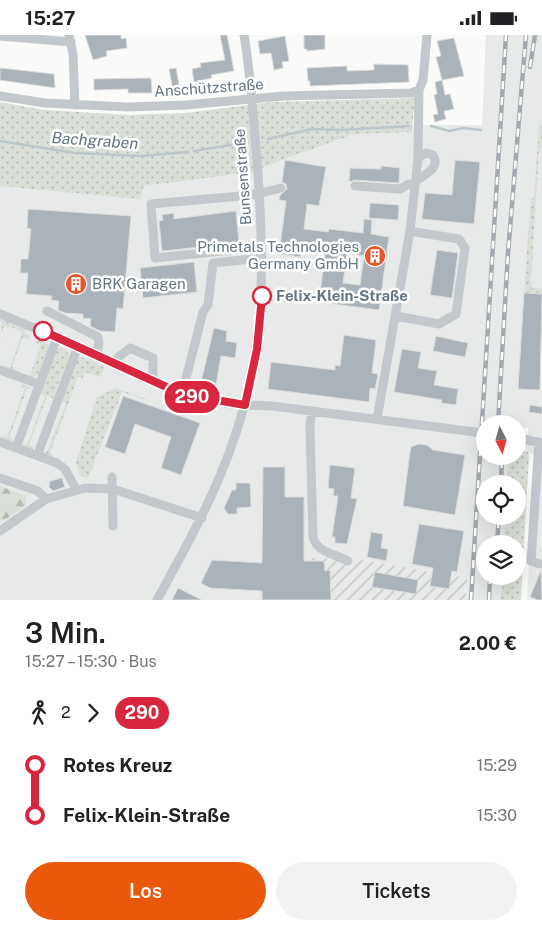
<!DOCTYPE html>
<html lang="de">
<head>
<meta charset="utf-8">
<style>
  :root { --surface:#fff; --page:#f2f2f2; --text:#202124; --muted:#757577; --accent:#ea580c }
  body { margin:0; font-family:"Public Sans",sans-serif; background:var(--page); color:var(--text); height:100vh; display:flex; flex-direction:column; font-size:19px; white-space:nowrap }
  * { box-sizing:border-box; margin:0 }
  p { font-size:16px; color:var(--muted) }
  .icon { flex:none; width:28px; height:28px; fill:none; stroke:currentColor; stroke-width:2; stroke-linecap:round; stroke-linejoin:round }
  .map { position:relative; height:565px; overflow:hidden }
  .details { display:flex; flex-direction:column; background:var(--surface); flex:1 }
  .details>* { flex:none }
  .badge { padding:0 10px; border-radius:16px; font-size:18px; line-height:32px }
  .needle { width:32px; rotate:174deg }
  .fabs { position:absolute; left:476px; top:380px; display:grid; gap:10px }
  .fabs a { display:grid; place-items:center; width:50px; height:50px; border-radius:50%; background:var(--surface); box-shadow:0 5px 20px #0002; font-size:25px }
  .map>.badge { position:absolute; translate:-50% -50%; box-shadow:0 0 0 2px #fff }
  .legs { display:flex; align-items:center; gap:8px; height:55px; padding:0 25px; font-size:16px }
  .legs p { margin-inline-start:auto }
  .headline { display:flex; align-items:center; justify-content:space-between; height:85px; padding:0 25px }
  h1 { font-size:28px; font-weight:600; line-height:38px }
  .primary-button { display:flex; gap:10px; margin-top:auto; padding:10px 25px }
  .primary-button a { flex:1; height:58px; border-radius:30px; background:var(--accent); color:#fff; font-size:20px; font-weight:600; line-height:58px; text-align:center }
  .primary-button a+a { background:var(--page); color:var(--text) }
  ul { padding:0 25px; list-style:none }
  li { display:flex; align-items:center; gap:18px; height:50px; font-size:19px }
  li i { display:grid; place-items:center; width:8px; height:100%; margin:0 6px; background:currentColor }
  li i::after { content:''; width:12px; height:12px; margin:-6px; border:4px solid; border-radius:50%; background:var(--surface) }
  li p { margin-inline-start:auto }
  li:first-child i { background:linear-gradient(#0000 50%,currentColor 0) }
  li:last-child i { background:linear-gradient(currentColor 50%,#0000 0) }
  .status { display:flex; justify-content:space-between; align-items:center; height:35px; padding:0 25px; background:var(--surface); direction:ltr }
  .status svg { height:14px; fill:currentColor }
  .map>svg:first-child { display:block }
  .built { fill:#e8e9e9 }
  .industrial { fill:url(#industrial-furrows) }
  .grass { fill:url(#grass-dots) }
  .forest { fill:url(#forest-firs) }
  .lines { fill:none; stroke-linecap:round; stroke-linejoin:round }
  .stream { stroke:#bbc7cb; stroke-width:2.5 }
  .building { fill:#aab3b9; stroke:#dcdcda; fill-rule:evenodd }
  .minor { stroke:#c3c8cc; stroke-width:9 }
  .rail-casing { stroke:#a2aab0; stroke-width:4.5 }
  .rail { stroke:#fff; stroke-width:2.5; stroke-dasharray:8; stroke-linecap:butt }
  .minor-bridge { stroke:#c3c8cc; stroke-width:9 }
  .line-1-casing { stroke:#fff; stroke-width:11 }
  .line-1 { stroke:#d7263d; stroke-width:8 }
  .stop-1-dot { fill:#fff; stroke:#d7263d; stroke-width:2.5 }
  .labels { text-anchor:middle; stroke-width:5; stroke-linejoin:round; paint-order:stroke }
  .street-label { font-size:15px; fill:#657683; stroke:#fff }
  .poi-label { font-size:15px; fill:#657683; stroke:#fff; text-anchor:end }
  .stop-label { font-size:15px; font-weight:bold; fill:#657683; stroke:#fff; text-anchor:start }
  .water-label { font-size:16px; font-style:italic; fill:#60757c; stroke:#fff }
</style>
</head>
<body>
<div class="status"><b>15:27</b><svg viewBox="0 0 49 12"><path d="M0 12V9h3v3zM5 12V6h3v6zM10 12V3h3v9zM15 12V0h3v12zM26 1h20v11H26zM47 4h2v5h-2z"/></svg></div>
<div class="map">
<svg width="542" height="565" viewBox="0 0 542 565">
  <defs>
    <pattern id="industrial-furrows" width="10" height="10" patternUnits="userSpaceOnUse" patternTransform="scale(1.25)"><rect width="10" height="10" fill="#e8e9e9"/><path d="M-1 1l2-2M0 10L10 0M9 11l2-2" fill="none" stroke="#c0c1c2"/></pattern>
    <pattern id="grass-dots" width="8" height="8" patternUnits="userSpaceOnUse" patternTransform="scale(1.25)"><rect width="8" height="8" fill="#dadfd7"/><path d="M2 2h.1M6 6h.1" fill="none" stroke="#b4b9b4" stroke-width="1.8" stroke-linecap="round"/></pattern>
    <pattern id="forest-firs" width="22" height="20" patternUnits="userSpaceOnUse" patternTransform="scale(1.25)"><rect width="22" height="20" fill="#dadfd7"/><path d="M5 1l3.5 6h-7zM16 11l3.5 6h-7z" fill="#b4b9b4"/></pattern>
  </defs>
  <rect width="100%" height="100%" fill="#fafaf8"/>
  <path class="built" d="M486,0H542V256L519,354L542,355V565H527L535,419L526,417V405L529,393H520L518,399V389H485V421H510L506,449H485V481H506L507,484L503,509H485V541H504L500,565H466V543L358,524L309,523L308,565H0V151H144L253,137L287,123L355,99L412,97L414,90H482Z"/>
  <path class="industrial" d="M309,523L358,524L467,543L466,565H308Z"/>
  <path class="grass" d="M415,63L412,97L355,99L287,123L253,137L144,151L140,164L0,151V67L44,75L129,80L186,78L271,67Z
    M539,89H542V111L538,119V143L542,145H537L531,246L532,253L542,254V259L524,258L531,163H534Z
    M0,284L26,295L24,298L30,301L28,304L23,302L12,332L17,335L15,337L4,331L10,332L22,298L10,291L9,293L4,291L0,302L2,291Z
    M37,305L49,310L39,338L31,343L24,339L30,340L41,310L36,307Z
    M60,313L66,314L69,320L53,363L47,361L29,410L34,414L22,411V408L27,410L45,361L40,358L56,316Z
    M84,322L104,331L101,342L85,337L83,343L78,342L50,418L54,421L42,419V416L47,417L65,371V368L60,366L76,325Z
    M23,349L33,354H27L9,403L14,405L11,407L1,401L7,402L25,353L20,351Z
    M116,353L172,374L122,357L88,443L80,441L76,427L97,362Z
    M518,415L528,417L529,420L521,565H500L504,541H518V509H503L506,481H518V449H506L510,421H518Z"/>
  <path class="forest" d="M0,451L26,461V471L0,488Z"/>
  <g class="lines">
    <path class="stream" d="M431,91L449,96L463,93L481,95
      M268,104L312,94L342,95L409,91
      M0,106L75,118L141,121L188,117
      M194,116L242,108"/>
  </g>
  <path class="building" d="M85,0H121V4L126,3L127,13L106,16L107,21L93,25Z
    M220,0H227L234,36L211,40L212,43L194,47L192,34L201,32L200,28L225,25Z
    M304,0H325V14L307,16V14H304Z
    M285,1L289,26L282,27L283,33L274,35L271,18L260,19L258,6Z
    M454,3L464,41L442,45L436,22L441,21L437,6Z
    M374,29L408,30L409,47L310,51V46H308L307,33L347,31V36L374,35Z
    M0,33L54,39L55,53L0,45Z
    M176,33L180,55L173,56L169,34Z
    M151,43L152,58H128V54L94,55V44Z
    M442,45L445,60L450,59L454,74L444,76L446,84L435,87L433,80L438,79L434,60L437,59L435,47Z
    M285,125L326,132L319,171L307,169L304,194L328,197L329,194L363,198L364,184L372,185L371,199L389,202L379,275L319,267L325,218L301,215L300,222L279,219L286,166L279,165L280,160L287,154L286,149L282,147ZM347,218L364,221L360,250L343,248Z
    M455,125L480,127L474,189L422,184L425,158L452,160Z
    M381,131L400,133L399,148L355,145L349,147L350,133L381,134Z
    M370,168L399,170L398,185L369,183Z
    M28,174L131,181L123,274L117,273L115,297L100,296L90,291L91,284L83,283V279L65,278L58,275L59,266L51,265L52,261L26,259L28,238H20L21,224H28L31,194L27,193Z
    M236,176L239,208L162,216L159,186L163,185L162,180L174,178V184Z
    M437,215L458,218L452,263L430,260Z
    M194,227L197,257L143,263L140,233Z
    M524,258L542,259L540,355L518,354Z
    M214,293L227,296L226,306L237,308L235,323L221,321L216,350L201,347Z
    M344,300L376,305L372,338L378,339L375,354L370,353L369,367L268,354L271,327L335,335V330L340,331Z
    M436,301L468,308L465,322L433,316Z
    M402,314L421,317L418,333L437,336L434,350L458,354L456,370L441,368L442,365L394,357Z
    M123,361L200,388L181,440L161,433L171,402L135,389L125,419L105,412Z
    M530,370L542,372V379L529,377Z
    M419,409L427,410L433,415L465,420L455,480L403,471L410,417L411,412Z
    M330,430L355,433L351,463L357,464L347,509L335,508V502H332L338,461H333L334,454L328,453Z
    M263,432H285V462H304V526H324L325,536L330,535L331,565H262V556L210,553L201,548L212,525L262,528Z
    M62,443L65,452L53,456L49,452L50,446Z
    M236,448H250L251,472L237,473V479H228L224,473L232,455H236Z
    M419,489L464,496L457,537L452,536L449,554L430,551L433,533L412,529Z
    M371,497L383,499L381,513L388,514L386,526L367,522Z
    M541,535L542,565H538L530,562Z
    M375,537L418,545L416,559L372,552Z
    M178,553L202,565H172Z"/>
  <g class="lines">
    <path class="minor" d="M69,0L73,19L75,70
      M0,1L71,7
      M0,61L45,68L128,72L186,70L283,61L411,58L419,55
      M418,123L419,55L423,45L427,0
      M355,151L400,154L409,149L415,150
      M261,212L155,223L151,169L252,160L281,153
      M47,276L98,302L99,309L96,320
      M0,279L78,311L153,347L194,362L231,369L272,371L475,397
      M396,281L439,289L456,279L465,213L459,204L415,197
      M111,328L130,313L153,323V347
      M0,335L39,349
      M182,359L203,277L208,270L213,228L262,223
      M312,376L310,391L313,502C317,518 336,519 348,526
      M377,384L410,196L418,123L426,118L433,120C441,133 425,139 416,146
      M518,403L542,408
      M0,407L57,428L65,434L76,454
      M539,407L531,526L540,529
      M16,413L57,302
      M37,421L78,311
      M112,442L113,491
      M0,443L38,456L46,464
      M0,496L46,464L85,453L113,454L202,483
      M157,565C186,512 216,459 235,401C267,308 264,221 257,124C253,83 251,41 244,0"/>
    <g class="rail-casing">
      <path id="rail" d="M530,32L535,0
        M498,389L508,218L526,0
        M501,449L502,421
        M497,509L499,481
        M471,565L506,0
        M489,565L490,541"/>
    </g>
    <use href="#rail" class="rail"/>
    <path class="minor-bridge" d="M475,397L485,399"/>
  </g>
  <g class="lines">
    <g class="line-1-casing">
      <path id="line-1" d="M43,296L182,359L245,370L257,314L262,261"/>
    </g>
    <use href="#line-1" class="line-1"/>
  </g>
  <defs>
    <g id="building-disc" transform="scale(1.125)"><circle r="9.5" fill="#e4572e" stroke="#fff"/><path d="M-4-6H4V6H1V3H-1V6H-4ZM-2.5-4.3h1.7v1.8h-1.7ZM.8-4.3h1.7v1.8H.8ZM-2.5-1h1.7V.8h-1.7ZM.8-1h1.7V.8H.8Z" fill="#fff"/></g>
  </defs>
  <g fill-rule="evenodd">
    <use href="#building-disc" x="375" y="221"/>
    <use href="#building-disc" x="76" y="249"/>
  </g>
  <g class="stop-1-dot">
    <circle cx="262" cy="261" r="9"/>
    <circle cx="43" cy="296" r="9"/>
  </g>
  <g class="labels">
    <g class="street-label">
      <text transform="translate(209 53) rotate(-4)" y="5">Anschützstraße</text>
      <text transform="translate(243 142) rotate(-94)" y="5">Bunsenstraße</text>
    </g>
    <g class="poi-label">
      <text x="359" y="217">Primetals Technologies<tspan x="359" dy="17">Germany GmbH</tspan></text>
      <text x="92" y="254" text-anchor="start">BRK Garagen</text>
    </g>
    <g class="stop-label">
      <text x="276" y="266">Felix-Klein-Straße</text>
    </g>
    <g class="water-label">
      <text transform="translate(95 105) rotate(4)" y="6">Bachgraben</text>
    </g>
  </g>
</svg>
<div class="fabs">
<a><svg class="needle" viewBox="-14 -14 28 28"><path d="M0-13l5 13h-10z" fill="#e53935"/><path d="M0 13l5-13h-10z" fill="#757577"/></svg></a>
<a><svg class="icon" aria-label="locate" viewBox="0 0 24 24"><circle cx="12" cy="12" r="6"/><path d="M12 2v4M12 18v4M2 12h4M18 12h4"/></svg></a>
<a><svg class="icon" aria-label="layers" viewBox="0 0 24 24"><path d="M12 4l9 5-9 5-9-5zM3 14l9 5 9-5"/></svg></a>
</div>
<b class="badge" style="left:192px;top:362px;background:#d7263d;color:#fff">290</b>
</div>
<section class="details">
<div class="headline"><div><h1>3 Min.</h1><p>15:27 – 15:30 · Bus</p></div><b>2.00 €</b></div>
<div class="legs"><svg class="icon" aria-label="walk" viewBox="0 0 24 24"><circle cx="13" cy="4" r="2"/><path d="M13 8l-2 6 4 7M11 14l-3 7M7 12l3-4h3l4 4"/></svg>2<svg class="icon" aria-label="forward" viewBox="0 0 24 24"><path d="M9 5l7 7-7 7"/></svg><b class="badge" style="background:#d7263d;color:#fff">290</b></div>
<ul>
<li><i style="color:#d7263d"></i><b>Rotes Kreuz</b><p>15:29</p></li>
<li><i style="color:#d7263d"></i><b>Felix-Klein-Straße</b><p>15:30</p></li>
</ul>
<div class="primary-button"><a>Los</a><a>Tickets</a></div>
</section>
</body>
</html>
